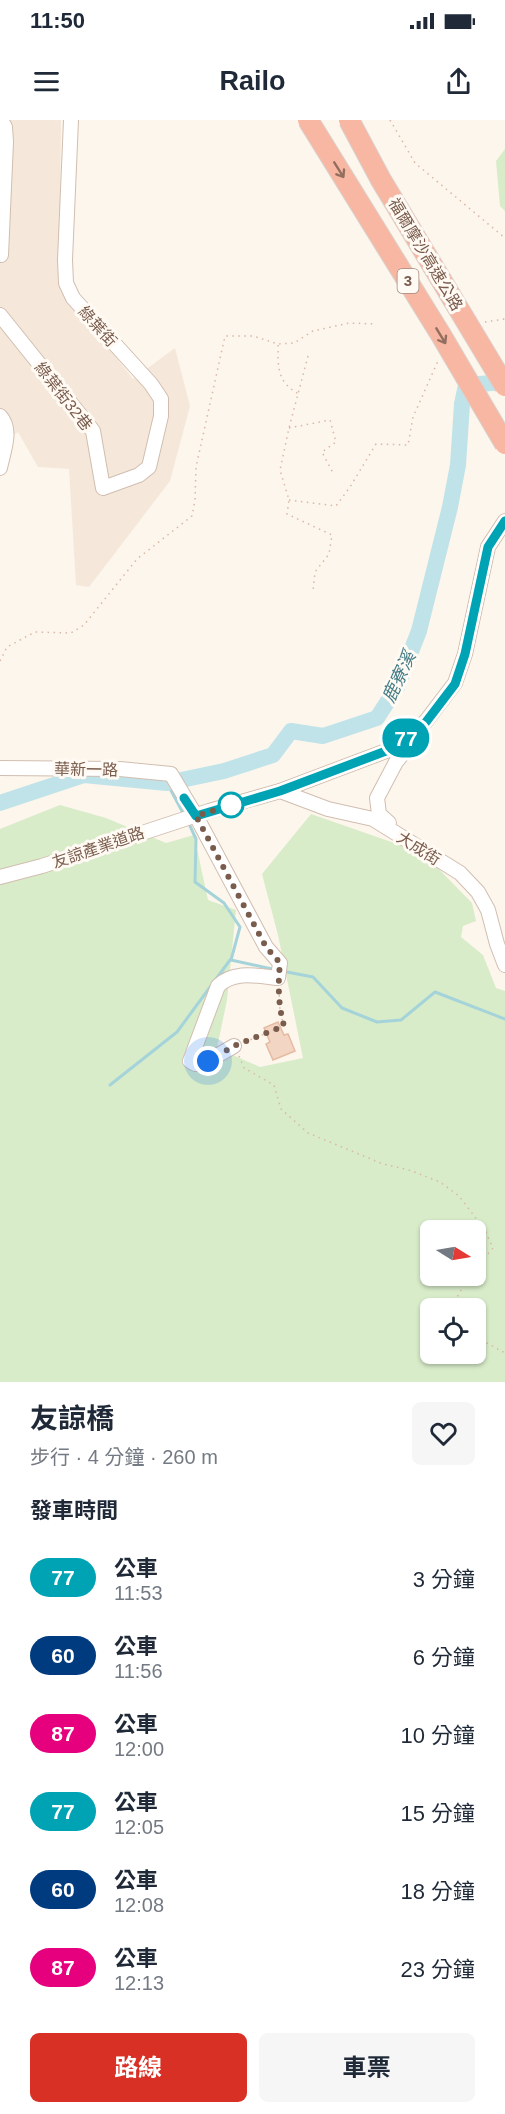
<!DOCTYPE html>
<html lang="zh-TW">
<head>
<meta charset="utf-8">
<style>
  :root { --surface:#fff; --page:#f6f6f7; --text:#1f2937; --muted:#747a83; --accent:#d93025 }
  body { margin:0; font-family:Arial,"Noto Sans TC",sans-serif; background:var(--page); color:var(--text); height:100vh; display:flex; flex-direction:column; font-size:22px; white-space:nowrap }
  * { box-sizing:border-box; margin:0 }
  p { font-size:20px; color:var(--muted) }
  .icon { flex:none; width:33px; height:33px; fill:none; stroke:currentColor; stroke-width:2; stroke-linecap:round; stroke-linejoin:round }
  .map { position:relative; height:1262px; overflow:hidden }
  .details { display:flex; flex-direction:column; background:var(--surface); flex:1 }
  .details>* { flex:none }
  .badge { padding:0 12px; border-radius:20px; font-size:21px; line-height:39px }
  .needle { width:39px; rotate:101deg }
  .controls { position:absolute; left:420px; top:1100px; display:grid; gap:12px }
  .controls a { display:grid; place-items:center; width:66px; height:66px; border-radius:9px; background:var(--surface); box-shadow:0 2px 4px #0004; font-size:30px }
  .you { position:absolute; width:30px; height:30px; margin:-15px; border:4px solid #fff; border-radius:50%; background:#1a73e8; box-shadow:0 0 0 9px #1a73e833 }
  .map>.badge { position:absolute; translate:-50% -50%; box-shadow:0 0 0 3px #fff }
  h2 { padding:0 30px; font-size:22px; line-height:54px }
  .round { display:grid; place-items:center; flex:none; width:63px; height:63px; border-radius:9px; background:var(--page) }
  .overview { display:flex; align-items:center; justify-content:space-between; height:102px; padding:0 30px }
  h1 { font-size:28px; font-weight:700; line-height:45px }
  .action { display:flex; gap:12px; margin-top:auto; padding:12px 30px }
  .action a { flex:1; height:69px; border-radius:9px; background:var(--accent); color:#fff; font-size:24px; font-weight:700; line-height:69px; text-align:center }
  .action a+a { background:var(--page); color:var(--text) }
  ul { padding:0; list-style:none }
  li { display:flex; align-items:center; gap:18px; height:78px; padding:0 30px }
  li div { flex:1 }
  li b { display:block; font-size:22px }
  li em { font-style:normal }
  li .badge { min-width:66px; font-weight:700; text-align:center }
  .status { display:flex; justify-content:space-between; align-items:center; height:42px; padding:0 30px; background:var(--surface); direction:ltr }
  .status svg { height:16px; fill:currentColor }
  header { display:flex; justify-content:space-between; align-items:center; height:78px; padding:0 30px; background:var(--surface); font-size:27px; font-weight:700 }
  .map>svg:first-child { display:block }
  .residential { fill:#f5e8da }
  .green { fill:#d8ecc9; fill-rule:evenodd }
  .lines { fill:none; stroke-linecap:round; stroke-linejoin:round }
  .stream { stroke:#a5d3da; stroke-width:3 }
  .river { stroke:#bfe3e8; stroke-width:16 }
  .building { fill:#f3d5c3; stroke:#e6bba3; stroke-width:1.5 }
  .minor-casing { stroke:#d1beb0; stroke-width:16 }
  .path { stroke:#d9b8a5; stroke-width:1.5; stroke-dasharray:1.5 4.5; stroke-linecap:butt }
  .minor { stroke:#fff; stroke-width:14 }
  .highway-bridge-casing { stroke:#dad1cd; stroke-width:22; stroke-linecap:butt }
  .highway-bridge { stroke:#f7b7a3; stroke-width:20 }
  .oneway { stroke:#936e5e }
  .line-casing { stroke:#fff; stroke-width:14 }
  .line { stroke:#00a3b4; stroke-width:9 }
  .walk { stroke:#7a5c4d; stroke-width:6; stroke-dasharray:0 10.8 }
  .stop-dot { fill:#fff; stroke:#00a3b4; stroke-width:3 }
  .labels { text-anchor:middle; stroke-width:6; stroke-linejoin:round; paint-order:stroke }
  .shield { fill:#fffaf3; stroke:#a28b7f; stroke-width:1.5 }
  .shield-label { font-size:15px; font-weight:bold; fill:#7a5c4d }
  .street-label { font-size:16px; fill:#7a5c4d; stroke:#fffaf3 }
  .water-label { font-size:18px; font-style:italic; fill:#437c86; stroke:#fffaf3 }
</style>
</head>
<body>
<div class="status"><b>11:50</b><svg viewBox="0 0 49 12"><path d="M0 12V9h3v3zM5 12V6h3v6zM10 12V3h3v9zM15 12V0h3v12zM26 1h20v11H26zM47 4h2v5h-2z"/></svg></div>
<header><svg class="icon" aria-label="menu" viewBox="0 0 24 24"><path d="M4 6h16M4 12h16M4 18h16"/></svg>Railo<svg class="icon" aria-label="share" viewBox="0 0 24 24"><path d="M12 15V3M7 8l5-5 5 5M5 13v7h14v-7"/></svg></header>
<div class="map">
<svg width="505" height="1262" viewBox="0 0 505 1262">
  <rect width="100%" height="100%" fill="#fdf6ec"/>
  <path class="residential" d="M0,0H61L59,165L133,259L175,228L190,286L170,361L89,467L76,465L69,349L38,347L18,312L0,324Z"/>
  <path class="green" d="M505,29V91L500,86L496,41Z
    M60,685L106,698L166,723L194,715L208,780L236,790L227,880L217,928L260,947L303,938L278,815L262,754L311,694L423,733L472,783L476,801L463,806L461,817L483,835L496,868L505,871V1262H0V709ZM430,1110H476V1155H430ZM430,1188H476V1233H430Z"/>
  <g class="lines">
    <path class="stream" d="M167,663L182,691
      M190,706L196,719L195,762L224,783L240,807L231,840L272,849
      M287,852L313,857L342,888L377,902L401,900L435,872L505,899
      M110,965L177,912L230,840"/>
    <path class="river" d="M0,683L84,655L167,663L224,651L273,635L291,611L323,616L377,598L397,567L419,511L450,387L458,345L462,284L466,265L505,262"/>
  </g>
  <path class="building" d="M278,902L284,915L288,914L295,931L273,940L266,924L270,922L264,908Z"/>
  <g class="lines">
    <g class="minor-casing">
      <path id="minor" d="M1,0L5,7L6,22L1,135
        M0,195L93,311L103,368L139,355L149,347L161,296V279L151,264L73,178L66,163L65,140L71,0
        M0,296C13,310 3,332 0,348
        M0,648L120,649L171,654L196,696L266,827L280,843L278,858C258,856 234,850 218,866L190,941L195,944L208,941L234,926
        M280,671L328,689L373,699L460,753L478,772L488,790L497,824L505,845
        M389,703L379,694L377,678L396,642L419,614
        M0,757L42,746L209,691L280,671L386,631L408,617L426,601L455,563L465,534L488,427L505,401"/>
    </g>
    <path class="path" d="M390,0L415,43L505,118
      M485,202L505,199
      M278,225C278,248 277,262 299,274
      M308,236L289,308L280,350L289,380L287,394L332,415L329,434L315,452L313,471
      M289,308L330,300L336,322L322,332L333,353
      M289,380L336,386L350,367L376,324L408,325L413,297L438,241
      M0,541L7,527L35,512L71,513L84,505L137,439L192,396L195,380L196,347L225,216H253L278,224L294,223L313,211L349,203L376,204
      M245,922L284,906L280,892L279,870
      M239,936L244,948L274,965L281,989L308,1013L383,1044L409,1050L440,1062L459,1076L485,1110L493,1128L476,1148
      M459,1188L457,1177L470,1155
      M476,1217L505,1233"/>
    <use href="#minor" class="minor"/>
    <g class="highway-bridge-casing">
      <path id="highway-bridge" d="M308,0L441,215L505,324
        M349,0L381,60L505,266"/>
    </g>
    <use href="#highway-bridge" class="highway-bridge"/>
  </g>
  <defs><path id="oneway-shaft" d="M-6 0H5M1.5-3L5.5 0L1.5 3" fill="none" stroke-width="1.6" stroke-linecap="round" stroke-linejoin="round" transform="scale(1.5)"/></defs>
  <g class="oneway">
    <use href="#oneway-shaft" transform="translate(339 50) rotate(58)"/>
    <use href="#oneway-shaft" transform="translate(441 216) rotate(59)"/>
  </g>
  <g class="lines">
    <g class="line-casing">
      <path id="line" d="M184,678L196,696L280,671L386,631L408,617L426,602L455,564L465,534L488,427L505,401"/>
    </g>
    <use href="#line" class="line"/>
    <path class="walk" d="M208,941L234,926L284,906C278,885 278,864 280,843L266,827L196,696L231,685"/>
  </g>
  <circle class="stop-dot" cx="231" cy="685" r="12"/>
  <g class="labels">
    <rect class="shield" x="397.5" y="149" width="21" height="24" rx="4.5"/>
    <g class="shield-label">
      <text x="408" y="166">3</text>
    </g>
    <g class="street-label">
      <text transform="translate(426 134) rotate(59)" y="6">福爾摩沙高速公路</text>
      <text transform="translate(98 206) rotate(48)" y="6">綠葉街</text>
      <text transform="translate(64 276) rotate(52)" y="6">綠葉街32巷</text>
      <text transform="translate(86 649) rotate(1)" y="6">華新一路</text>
      <text transform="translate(98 727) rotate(-19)" y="6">友諒產業道路</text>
      <text transform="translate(419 728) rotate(32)" y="6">大成街</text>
    </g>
    <g class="water-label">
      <text transform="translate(399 557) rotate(-65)" y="6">鹿寮溪</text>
    </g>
  </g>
</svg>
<div class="controls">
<a><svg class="needle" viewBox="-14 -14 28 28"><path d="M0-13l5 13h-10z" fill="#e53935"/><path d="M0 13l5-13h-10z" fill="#747a83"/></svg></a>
<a><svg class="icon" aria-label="locate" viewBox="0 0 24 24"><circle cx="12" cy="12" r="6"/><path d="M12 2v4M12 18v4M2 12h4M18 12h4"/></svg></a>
</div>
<div class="you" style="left:208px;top:941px"></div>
<b class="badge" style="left:406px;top:618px;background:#00a3b4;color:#fff">77</b>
</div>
<section class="details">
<div class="overview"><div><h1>友諒橋</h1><p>步行 · 4 分鐘 · 260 m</p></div><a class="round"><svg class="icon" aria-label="heart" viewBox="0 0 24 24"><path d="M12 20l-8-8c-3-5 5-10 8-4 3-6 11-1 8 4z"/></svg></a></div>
<h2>發車時間</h2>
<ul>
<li><span class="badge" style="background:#00a3b4;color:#fff">77</span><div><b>公車</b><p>11:53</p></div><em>3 分鐘</em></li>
<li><span class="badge" style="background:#003b80;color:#fff">60</span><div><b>公車</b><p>11:56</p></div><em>6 分鐘</em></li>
<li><span class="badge" style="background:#e6007e;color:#fff">87</span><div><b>公車</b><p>12:00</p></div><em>10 分鐘</em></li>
<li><span class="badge" style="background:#00a3b4;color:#fff">77</span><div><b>公車</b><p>12:05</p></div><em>15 分鐘</em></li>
<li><span class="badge" style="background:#003b80;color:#fff">60</span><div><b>公車</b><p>12:08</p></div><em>18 分鐘</em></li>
<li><span class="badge" style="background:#e6007e;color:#fff">87</span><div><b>公車</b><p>12:13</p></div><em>23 分鐘</em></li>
</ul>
<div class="action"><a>路線</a><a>車票</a></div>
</section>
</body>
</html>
